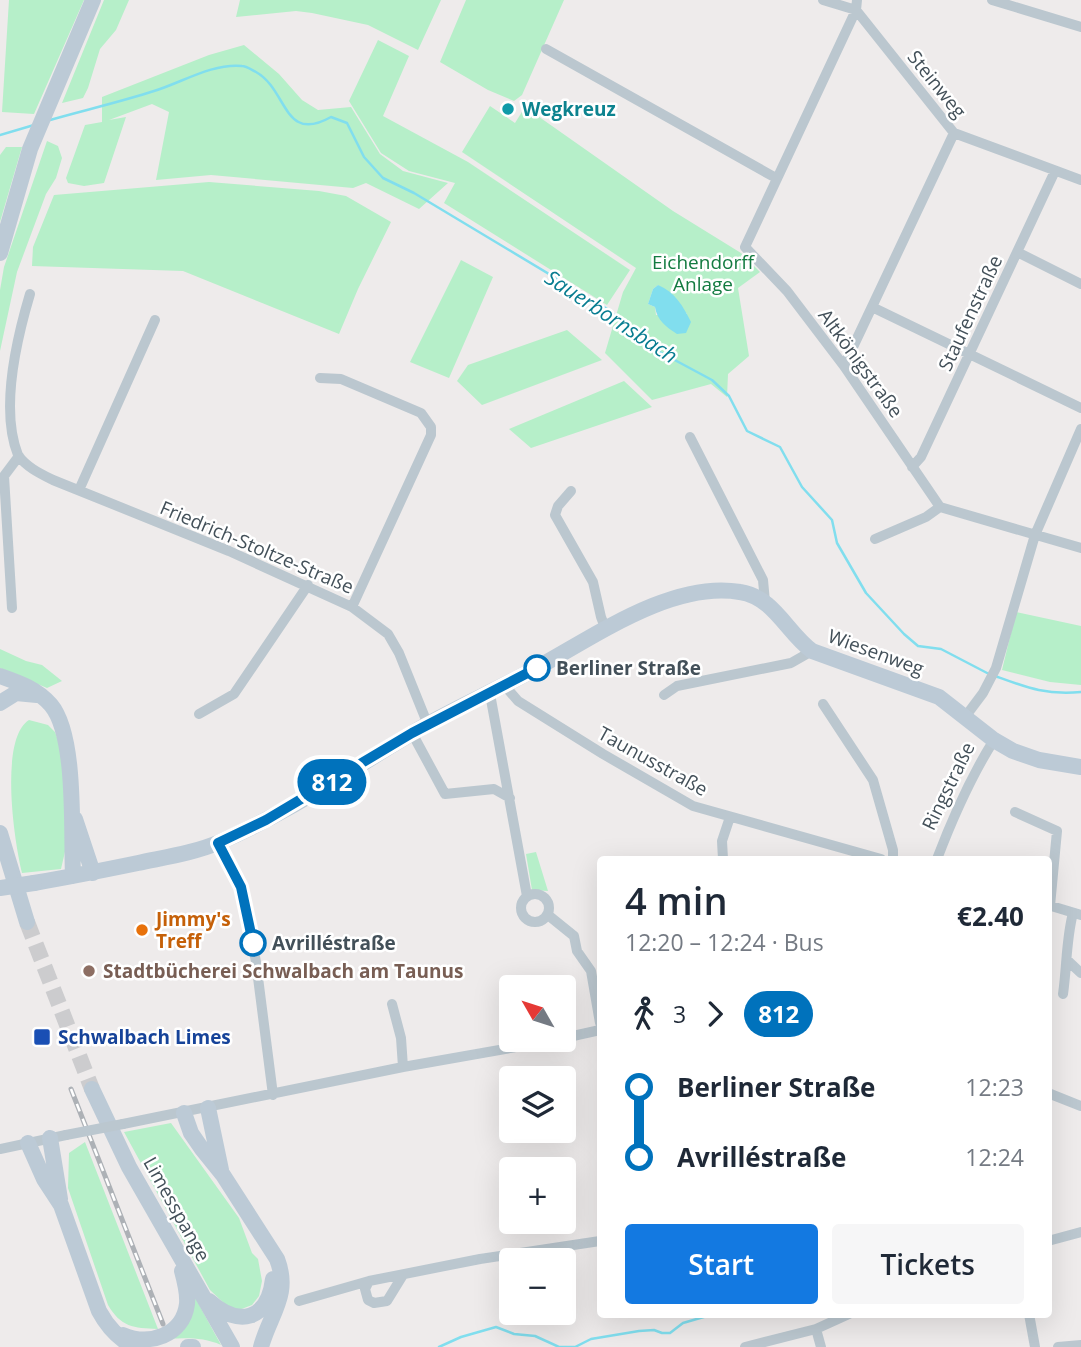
<!DOCTYPE html>
<html lang="en">
<head>
<meta charset="utf-8">
<style>
  :root { --surface:#fff; --page:#f6f6f7; --text:#1f2937; --muted:#747a83; --accent:#1379e1 }
  body { margin:0; font-family:"Open Sans",sans-serif; background:var(--page); color:var(--text); height:100vh; display:flex; flex-direction:column; font-size:26px; white-space:nowrap }
  * { box-sizing:border-box; margin:0 }
  p { font-size:23px; color:var(--muted) }
  .icon { flex:none; width:38px; height:38px; fill:none; stroke:currentColor; stroke-width:2; stroke-linecap:round; stroke-linejoin:round }
  .map { position:relative; flex:1; overflow:hidden }
  .sheet { position:absolute; left:597px; top:856px; width:455px; height:462px; display:flex; flex-direction:column; background:var(--surface); border-radius:7px; box-shadow:0 7px 28px #0002 }
  .sheet>* { flex:none }
  .badge { padding:0 14px; border-radius:23px; font-size:24px; line-height:46px }
  .needle { width:46px; rotate:309deg }
  .fabs { position:absolute; left:499px; top:975px; display:grid; gap:14px }
  .fabs a { display:grid; place-items:center; width:77px; height:77px; border-radius:7px; background:var(--surface); box-shadow:0 7px 28px #0002; font-size:35px }
  .map>.badge { position:absolute; translate:-50% -50%; box-shadow:0 0 0 4px #fff }
  .legs { display:flex; align-items:center; gap:10px; height:77px; padding:0 28px; font-size:23px }
  .legs p { margin-inline-start:auto }
  .headline { display:flex; align-items:center; justify-content:space-between; height:119px; padding:0 28px }
  h1 { font-size:38px; font-weight:600; line-height:52px }
  .action { display:flex; gap:14px; margin-top:auto; padding:14px 28px }
  .action a { flex:1; height:80px; border-radius:7px; background:var(--accent); color:#fff; font-size:28px; font-weight:600; line-height:80px; text-align:center }
  .action a+a { background:var(--page); color:var(--text) }
  ul { padding:0 28px; list-style:none }
  li { display:flex; align-items:center; gap:24px; height:70px; font-size:26px }
  li i { display:grid; place-items:center; width:10px; height:100%; margin:0 9px; background:currentColor }
  li i::after { content:''; width:18px; height:18px; margin:-9px; border:5px solid; border-radius:50%; background:var(--surface) }
  li p { margin-inline-start:auto }
  li:first-child i { background:linear-gradient(#0000 50%,currentColor 0) }
  li:last-child i { background:linear-gradient(currentColor 50%,#0000 0) }
  .map>svg:first-child { display:block }
  .green { fill:#b6efc9; fill-rule:evenodd }
  .water { fill:#81deee }
  .lines { fill:none; stroke-linecap:round; stroke-linejoin:round }
  .stream { stroke:#81deee; stroke-width:2.5 }
  .secondary-tunnel { stroke:#ccccce; stroke-width:16; stroke-dasharray:16 8; stroke-linecap:butt }
  .street { stroke:#bbc7cf; stroke-width:10 }
  .secondary { stroke:#bccad6; stroke-width:16 }
  .rail-casing { stroke:#adb1b6; stroke-width:5 }
  .rail { stroke:#fff; stroke-width:2.5; stroke-dasharray:8; stroke-linecap:butt }
  .street-bridge { stroke:#bbc7cf; stroke-width:10 }
  .secondary-bridge { stroke:#bccad6; stroke-width:16 }
  .line-1-casing { stroke:#fff; stroke-width:16 }
  .line-1 { stroke:#0072bc; stroke-width:10 }
  .culture-dot { fill:#0f9aa8; stroke:#fff; stroke-width:2.5 }
  .stop-1-dot { fill:#fff; stroke:#0072bc; stroke-width:3.5 }
  .food-dot { fill:#e8710a; stroke:#fff; stroke-width:2.5 }
  .education-dot { fill:#8d6e63; stroke:#fff; stroke-width:2.5 }
  .transit-dot { fill:#1a4fb4; stroke:#fff; stroke-width:2.5 }
  .labels { text-anchor:middle; stroke-width:5; stroke-linejoin:round; paint-order:stroke }
  .street-label { font-size:19px; fill:#435059; stroke:#fff }
  .culture-label { font-size:19px; font-weight:bold; fill:#0d838f; stroke:#fff; text-anchor:start }
  .park-label { font-size:19px; fill:#137b41; stroke:#fff }
  .stop-label { font-size:19px; font-weight:bold; fill:#435059; stroke:#fff; text-anchor:start }
  .food-label { font-size:19px; font-weight:bold; fill:#c56008; stroke:#fff; text-anchor:start }
  .education-label { font-size:19px; font-weight:bold; fill:#785e54; stroke:#fff; text-anchor:start }
  .transit-label { font-size:19px; font-weight:bold; fill:#164399; stroke:#fff; text-anchor:start }
  .water-label { font-size:21px; font-style:italic; fill:#087d91; stroke:#fff }
</style>
</head>
<body>
<div class="map">
<svg width="1081" height="1347" viewBox="0 0 1081 1347">
  <rect width="100%" height="100%" fill="#eeebeb"/>
  <path class="green" d="M9,0H84L34,114L2,112Z
    M104,0H129L116,30L100,49L88,88L83,98L62,103Z
    M240,0H441L418,50L368,25L312,13L296,11L236,17Z
    M466,0H564L522,95L514,101L488,90L440,62Z
    M378,40L409,56L383,116L468,162L630,270L607,305L444,203L455,183L409,171L381,153L349,101Z
    M244,45L279,74L302,100L318,110L351,107L380,154L403,171L448,183L419,209L366,183L353,188L211,175L156,180L169,112L152,104L109,120L126,117L104,183L84,186L68,183L66,178L85,125L102,122V97L209,55Z
    M490,106L515,123L525,107L673,211L741,253L760,272L738,288L749,356L728,374L727,397L711,384L652,400L605,353L623,292L636,268L462,152ZM658,285L687,314L656,315L655,307L648,304L653,289Z
    M47,141L58,146L62,158L56,178L46,194L17,272L0,351V290L4,267Z
    M6,147H22L0,222V155Z
    M209,182L319,191L346,196L391,222L358,289L339,334L183,271L32,266L33,247L54,195Z
    M461,260L493,277L449,378L410,362Z
    M567,330L602,360L482,405L457,381L468,365Z
    M624,381L652,407L531,448L509,429Z
    M1016,612L1081,626V685L1050,682L1002,670Z
    M0,649L26,661L42,665L62,681L47,688L0,668Z
    M29,720L48,725L55,732L64,757L67,843L61,869L22,873C13,836 0,738 29,720Z
    M536,852L548,891L532,890L526,854Z
    M171,1123L239,1218L252,1253L258,1259L262,1281L259,1296L252,1305L239,1310L228,1307L210,1290L124,1132Z
    M85,1142L158,1329C133,1328 121,1327 108,1305L68,1188L69,1153Z
    M191,1290L221,1345C203,1337 185,1338 166,1339Z"/>
  <path class="water" d="M658,285C675,292 683,306 691,322L686,333L677,334C666,327 657,320 655,307L648,304L653,289Z"/>
  <g class="lines">
    <path class="stream" d="M50,120C85,110 120,102 154,91C181,83 212,63 242,66C246,66 252,70 256,72C288,90 283,144 331,117L347,123L364,157L383,178L414,193L609,310L643,343L712,380L729,396L747,431L780,447L802,487L832,520L837,543L866,593L904,634L918,646L941,649L989,674
      M0,135L34,125
      M995,676C1028,688 1045,695 1081,692
      M1048,1235H1050
      M439,1347L461,1337L496,1327L514,1334L535,1336L559,1347H575L591,1339L639,1331L654,1330L662,1333H670L683,1323L714,1314"/>
    <path class="secondary-tunnel" d="M27,922L92,1089"/>
    <path class="street" d="M823,0L856,10L954,133L1081,180
      M857,0L856,10L745,247L787,291L844,366L940,507L1081,548
      M992,0L1081,27
      M546,49L776,178
      M1017,252L1081,284
      M30,294C16,341 0,410 18,455C26,467 41,474 53,480L229,551L352,607L388,634L399,653L428,725
      M872,307L1081,408
      M844,366L954,133
      M320,378L341,379L421,413L431,427V435L352,607
      M690,437L763,580L765,602
      M912,467L921,457L1055,171
      M79,490L155,320
      M571,491L558,506L555,515L593,582L601,617L606,630
      M875,539L926,517L940,507
      M12,608L4,476L19,456
      M505,686L518,701L603,754L693,806L881,859
      M490,694L527,896
      M664,695L677,686L791,663L812,651
      M823,704L873,780L893,850V859
      M199,714L234,694L308,585
      M965,717L983,693L996,668L1035,535L1081,429
      M412,733L445,794L494,789L510,798
      M1015,812L1057,831L1050,906
      M218,843L241,887L248,918L256,962L273,1095
      M723,859L722,841L730,817
      M937,859C953,817 970,778 994,740
      M521 908a14 14 0 1 1 28 0a14 14 0 1 1-28 0Z
      M1048,905L1081,915
      M548,915L574,936L577,951L591,971L600,1023
      M1067,960L1081,973
      M1063,994C1067,966 1066,940 1073,913
      M392,1004L401,1038L403,1067
      M564,1038L600,1030
      M1048,1093L1081,1106
      M123,1124L403,1067L556,1040
      M0,1149L66,1135
      M1048,1241L1081,1232
      M403,1275L387,1301L374,1303L368,1300L365,1289L369,1281L480,1259L600,1241
      M299,1301L369,1281
      M1029,1314L1035,1347
      M816,1329L821,1347
      M745,1347L816,1329L849,1314
      M1058,1347L1081,1345"/>
    <path class="secondary" d="M0,253L30,149L93,0
      M0,676C20,683 37,689 51,705C77,736 71,835 73,876
      M0,703L16,693L37,695
      M75,819L93,873
      M0,833L27,922
      M34,883C69,877 104,870 138,863C166,857 194,853 220,842C287,813 347,772 409,735C448,711 491,693 531,671C591,639 671,580 740,592C774,597 787,633 812,651L939,697L994,740L1013,751L1039,760L1081,767
      M92,1089L129,1167L232,1347
      M208,1108L221,1170
      M184,1113L191,1133L202,1149L223,1175L277,1259C291,1295 270,1314 261,1347
      M50,1138L60,1199
      M28,1143L44,1179L61,1205L99,1311C107,1326 119,1339 134,1347
      M209,1301C239,1328 268,1320 273,1279
      M123,1335C149,1346 183,1336 187,1304C188,1293 185,1282 182,1271
      M188,1347H193"/>
    <g class="rail-casing">
      <path id="rail" d="M71,1089L163,1324"/>
    </g>
    <use href="#rail" class="rail"/>
    <path class="street-bridge" d="M66,1135L123,1124"/>
    <path class="secondary-bridge" d="M0,888L34,883"/>
  </g>
  <g class="lines">
    <g class="line-1-casing">
      <path id="line-1" d="M253,943L241,887L218,843L266,820L412,733L537,668"/>
    </g>
    <use href="#line-1" class="line-1"/>
  </g>
  <circle class="culture-dot" cx="508" cy="109" r="7"/>
  <g class="stop-1-dot">
    <circle cx="537" cy="668" r="12"/>
    <circle cx="253" cy="943" r="12"/>
  </g>
  <circle class="food-dot" cx="142" cy="930" r="7"/>
  <circle class="education-dot" cx="89" cy="971" r="7"/>
  <rect class="transit-dot" x="33" y="1028" width="18" height="18" rx="3.5"/>
  <g class="labels">
    <g class="street-label">
      <text transform="translate(937 84) rotate(51)" y="7">Steinweg</text>
      <text transform="translate(970 313) rotate(-65)" y="7">Staufenstraße</text>
      <text transform="translate(861 363) rotate(54)" y="7">Altkönigstraße</text>
      <text transform="translate(257 547) rotate(23)" y="7">Friedrich-Stoltze-Straße</text>
      <text transform="translate(876 652) rotate(20)" y="7">Wiesenweg</text>
      <text transform="translate(653 761) rotate(29)" y="7">Taunusstraße</text>
      <text transform="translate(948 786) rotate(-64)" y="7">Ringstraße</text>
      <text transform="translate(177 1209) rotate(61)" y="7">Limesspange</text>
    </g>
    <g class="culture-label">
      <text x="522" y="116">Wegkreuz</text>
    </g>
    <g class="park-label">
      <text x="703" y="269">Eichendorff<tspan x="703" dy="22">Anlage</tspan></text>
    </g>
    <g class="stop-label">
      <text x="556" y="675">Berliner Straße</text>
      <text x="272" y="950">Avrilléstraße</text>
    </g>
    <g class="food-label">
      <text x="156" y="926">Jimmy's<tspan x="156" dy="22">Treff</tspan></text>
    </g>
    <g class="education-label">
      <text x="103" y="978">Stadtbücherei Schwalbach am Taunus</text>
    </g>
    <g class="transit-label">
      <text x="58" y="1044">Schwalbach Limes</text>
    </g>
    <g class="water-label">
      <text transform="translate(611 317) rotate(33)" y="7">Sauerbornsbach</text>
    </g>
  </g>
</svg>
<div class="fabs">
<a><svg class="needle" viewBox="-14 -14 28 28"><path d="M0-13l5 13h-10z" fill="#e53935"/><path d="M0 13l5-13h-10z" fill="#747a83"/></svg></a>
<a><svg class="icon" aria-label="layers" viewBox="0 0 24 24"><path d="M12 4l9 5-9 5-9-5zM3 14l9 5 9-5"/></svg></a>
<a>+</a>
<a>−</a>
</div>
<b class="badge" style="left:332px;top:782px;background:#0072bc;color:#fff">812</b>
<section class="sheet">
<div class="headline"><div><h1>4 min</h1><p>12:20 – 12:24 · Bus</p></div><b>€2.40</b></div>
<div class="legs"><svg class="icon" aria-label="walk" viewBox="0 0 24 24"><circle cx="13" cy="4" r="2"/><path d="M13 8l-2 6 4 7M11 14l-3 7M7 12l3-4h3l4 4"/></svg>3<svg class="icon" aria-label="forward" viewBox="0 0 24 24"><path d="M9 5l7 7-7 7"/></svg><b class="badge" style="background:#0072bc;color:#fff">812</b></div>
<ul>
<li><i style="color:#0072bc"></i><b>Berliner Straße</b><p>12:23</p></li>
<li><i style="color:#0072bc"></i><b>Avrilléstraße</b><p>12:24</p></li>
</ul>
<div class="action"><a>Start</a><a>Tickets</a></div>
</section>
</div>
</body>
</html>
